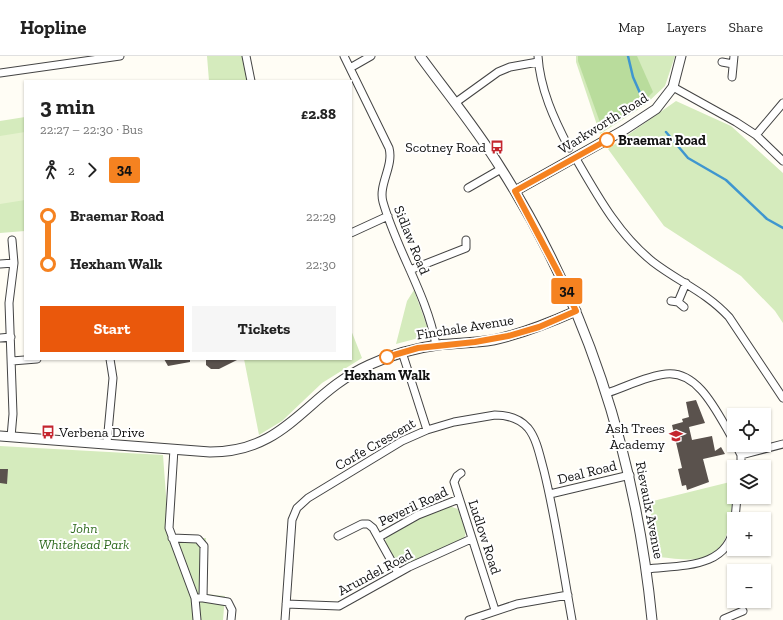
<!DOCTYPE html>
<html lang="en">
<head>
<meta charset="utf-8">
<style>
  :root { --surface:#fff; --page:#f6f6f6; --text:#222; --muted:#767676; --line:#e0e0e0; --accent:#ea580c }
  body { margin:0; font-family:"Zilla Slab",serif; background:var(--page); color:var(--text); height:100vh; display:flex; flex-direction:column; font-size:15px; white-space:nowrap }
  * { box-sizing:border-box; margin:0 }
  p { font-size:13px; color:var(--muted) }
  .icon { flex:none; width:22px; height:22px; fill:none; stroke:currentColor; stroke-width:2; stroke-linecap:round; stroke-linejoin:round }
  .map { position:relative; flex:1; overflow:hidden }
  .details { position:absolute; left:24px; top:24px; width:328px; height:280px; display:flex; flex-direction:column; background:var(--surface); border-radius:0px; box-shadow:0 1px 3px #0004 }
  .details>* { flex:none }
  .badge { padding:0 8px; border-radius:3px; font-size:14px; line-height:26px }
  .tools { position:absolute; left:727px; top:352px; display:grid; gap:8px }
  .tools a { display:grid; place-items:center; width:44px; height:44px; border-radius:0px; background:var(--surface); box-shadow:0 1px 3px #0004; font-size:20px }
  .map>.badge { position:absolute; translate:-50% -50%; box-shadow:0 0 0 2px #fff }
  .legs { display:flex; align-items:center; gap:6px; height:44px; padding:0 16px; font-size:13px }
  .legs p { margin-inline-start:auto }
  .head { display:flex; align-items:center; justify-content:space-between; height:68px; padding:0 16px }
  h1 { font-size:22px; font-weight:800; line-height:30px }
  .action { display:flex; gap:8px; margin-top:auto; padding:8px 16px }
  .action a { flex:1; height:46px; border-radius:0px; background:var(--accent); color:#fff; font-size:16px; font-weight:800; line-height:46px; text-align:center }
  .action a+a { background:var(--page); color:var(--text) }
  ul { padding:0 16px; list-style:none }
  li { display:flex; align-items:center; gap:14px; height:48px; font-size:15px }
  li i { display:grid; place-items:center; width:6px; height:100%; margin:0 5px; background:currentColor }
  li i::after { content:''; width:10px; height:10px; margin:-5px; border:3px solid; border-radius:50%; background:var(--surface) }
  li p { margin-inline-start:auto }
  li:first-child i { background:linear-gradient(#0000 50%,currentColor 0) }
  li:last-child i { background:linear-gradient(currentColor 50%,#0000 0) }
  header { display:flex; align-items:center; gap:24px; box-sizing:border-box; height:56px; padding:0 20px; background:var(--surface); border-bottom:1px solid var(--line) }
  header strong { font-size:19px }
  nav { display:flex; gap:22px; margin-inline-start:auto; font-size:14px }
  .map>svg:first-child { display:block }
  .green { fill:#d5ebbd }
  .forest { fill:#b9dc9c }
  .pitch { fill:#e6f2cf }
  .lines { fill:none; stroke-linecap:round; stroke-linejoin:round }
  .stream { stroke:#3f96cf; stroke-width:2.5 }
  .building { fill:#5a524d }
  .minor-casing { stroke:#444; stroke-width:9 }
  .tertiary-casing { stroke:#444; stroke-width:11 }
  .minor { stroke:#fff; stroke-width:7 }
  .tertiary { stroke:#fff; stroke-width:9 }
  .line-1-casing { stroke:#fff; stroke-width:9 }
  .line-1 { stroke:#f58220; stroke-width:6 }
  .stop-1-dot { fill:#fff; stroke:#f58220; stroke-width:2 }
  .labels { text-anchor:middle; stroke-width:4; stroke-linejoin:round; paint-order:stroke }
  .street-label { font-size:14px; fill:#111; stroke:#fff }
  .stop-label { font-size:14px; font-weight:bold; fill:#111; stroke:#fff; text-anchor:start }
  .poi-label { font-size:14px; fill:#111; stroke:#fff; text-anchor:end }
  .park-label { font-size:14px; font-style:italic; fill:#2f6b1f; stroke:#fff }
</style>
</head>
<body>
<header>
<strong>Hopline</strong>
<nav><a>Map</a><a>Layers</a><a>Share</a></nav>
</header>
<div class="map">
<svg width="783" height="564" viewBox="0 0 783 564">
  <rect width="100%" height="100%" fill="#fffdf5"/>
  <path class="green" d="M207,0H242L248,25H209Z
    M576,0H675L665,30L645,49L600,78L576,6Z
    M676,45L731,70L783,117V267L775,255L741,220L664,170L608,93Z
    M25,61V175L0,177V65Z
    M414,234L430,279L396,288L407,245Z
    M351,274L362,302L322,327L282,365L259,379L244,303H351Z
    M0,390L163,399L169,480L172,482H206L205,538L225,540L223,564H0Z
    M734,425C734,437 732,450 730,462C724,510 698,505 658,501L649,446Z
    M449,450L458,453L466,476L464,483L406,509L395,506L385,486L387,479L416,463Z"/>
  <path class="forest" d="M578,0H637L653,36L637,52L602,72L578,5Z"/>
  <path class="pitch" d="M25,76V144L0,148V80Z"/>
  <g class="lines">
    <path class="stream" d="M628,0L633,21L640,37
      M666,76L688,102L726,124L767,163L783,172"/>
  </g>
  <path class="building" d="M164,303H190V306L168,310Z
    M206,303H239L219,313H211L206,309Z
    M696,344L705,367L689,371L692,384L712,380L715,395L721,391L725,398L703,403L709,426L687,434L686,429L682,430L678,413L682,412L672,369L683,366L682,363L689,361L686,346Z
    M0,413H8L7,428L0,427Z"/>
  <g class="lines">
    <g class="minor-casing">
      <path id="minor" d="M246,0L251,25
        M344,0L389,92C394,110 378,129 383,146C397,195 427,239 436,289
        M538,0C540,33 554,63 569,92
        M722,6L733,8
        M350,12L371,0
        M0,17L120,0
        M732,21L734,0
        M673,31L736,66L756,79L783,105
        M455,47L498,16L510,11L538,6
        M756,79L783,47
        M575,101C597,139 618,178 653,206C679,226 706,236 729,261L783,342
        M468,132L501,113
        M351,177L388,160
        M0,208L14,207
        M410,214L466,192V184
        M671,245L678,246L684,251
        M678,246L686,227
        M0,282L11,281
        M402,296L427,374
        M12,305L37,303
        M607,337C626,331 646,320 666,318C700,314 719,361 734,385
        M11,381L13,358L9,247L14,207L12,184
        M107,387L113,322L110,303
        M736,389L741,399V411
        M174,393L169,472L195,542L197,564
        M741,399L783,388
        M461,417L457,420L454,426L495,554
        M550,438L630,419
        M735,463L737,441
        M338,480L362,468H368L373,472L398,517
        M379,481L418,459L459,443
        M172,482L198,483L204,490L203,542H195
        M647,513C681,509 729,513 734,469
        M203,542L228,546L232,554L231,564
        M286,548L339,550L409,511L471,483
        M724,563L743,555
        M285,564L292,464L297,452L308,442L402,385L427,374L454,366L495,359C508,359 519,362 528,372C537,383 540,401 544,415C556,464 563,514 572,564
        M469,564L517,548L568,539"/>
    </g>
    <g class="tertiary-casing">
      <path id="tertiary" d="M420,0C447,37 476,72 500,111C588,249 636,402 652,564
        M515,135L624,74L656,53L673,31L681,0
        M0,380L210,396C288,396 305,338 369,309C391,299 414,292 438,289C456,287 475,287 493,284C522,278 549,267 576,255"/>
    </g>
    <use href="#minor" class="minor"/>
    <use href="#tertiary" class="tertiary"/>
  </g>
  <g class="lines">
    <g class="line-1-casing">
      <path id="line-1" d="M387,301L418,292L475,286L508,280L539,271L576,255L559,218L515,135L607,84"/>
    </g>
    <use href="#line-1" class="line-1"/>
  </g>
  <defs>
    <g id="bus-bare" transform="scale(1.08)"><path d="M-5-6H5V4H4V6H2V4H-2V6H-4V4H-5ZM-3.5-4V0h7V-4ZM-3.5 1.2v1.5H-2V1.2ZM2 1.2v1.5H3.5V1.2Z" fill="#c4262e" stroke="#fff" stroke-width="2.5" paint-order="stroke"/></g>
    <g id="school-bare" transform="scale(1.08)"><path d="M0-5L7-2L0 1L-7-2ZM-4 1L0 2.5L4 1V4Q0 6-4 4Z" fill="#c4262e" stroke="#fff" stroke-width="2.5" paint-order="stroke"/></g>
  </defs>
  <g fill-rule="evenodd">
    <use href="#bus-bare" x="497" y="91"/>
    <use href="#bus-bare" x="48" y="376"/>
    <use href="#school-bare" x="676" y="380"/>
  </g>
  <g class="stop-1-dot">
    <circle cx="607" cy="84" r="7"/>
    <circle cx="387" cy="301" r="7"/>
  </g>
  <g class="labels">
    <g class="street-label">
      <text transform="translate(603 67) rotate(-32)" y="5">Warkworth Road</text>
      <text transform="translate(412 184) rotate(68)" y="5">Sidlaw Road</text>
      <text transform="translate(465 271) rotate(-9)" y="5">Finchale Avenue</text>
      <text transform="translate(375 388) rotate(-30)" y="5">Corfe Crescent</text>
      <text transform="translate(587 416) rotate(-14)" y="5">Deal Road</text>
      <text transform="translate(413 450) rotate(-25)" y="5">Peveril Road</text>
      <text transform="translate(650 454) rotate(79)" y="5">Rievaulx Avenue</text>
      <text transform="translate(485 481) rotate(72)" y="5">Ludlow Road</text>
      <text transform="translate(375 516) rotate(-28)" y="5">Arundel Road</text>
    </g>
    <g class="stop-label">
      <text x="618" y="89">Braemar Road</text>
      <text x="387" y="324" text-anchor="middle">Hexham Walk</text>
    </g>
    <g class="poi-label">
      <text x="486" y="96">Scotney Road</text>
      <text x="665" y="377">Ash Trees<tspan x="665" dy="16">Academy</tspan></text>
      <text x="59" y="381" text-anchor="start">Verbena Drive</text>
    </g>
    <g class="park-label">
      <text x="84" y="477">John<tspan x="84" dy="16">Whitehead Park</tspan></text>
    </g>
  </g>
</svg>
<div class="tools">
<a><svg class="icon" aria-label="locate" viewBox="0 0 24 24"><circle cx="12" cy="12" r="6"/><path d="M12 2v4M12 18v4M2 12h4M18 12h4"/></svg></a>
<a><svg class="icon" aria-label="layers" viewBox="0 0 24 24"><path d="M12 4l9 5-9 5-9-5zM3 14l9 5 9-5"/></svg></a>
<a>+</a>
<a>−</a>
</div>
<b class="badge" style="left:567px;top:235px;background:#f58220;color:#111">34</b>
<section class="details">
<div class="head"><div><h1>3 min</h1><p>22:27 – 22:30 · Bus</p></div><b>£2.88</b></div>
<div class="legs"><svg class="icon" aria-label="walk" viewBox="0 0 24 24"><circle cx="13" cy="4" r="2"/><path d="M13 8l-2 6 4 7M11 14l-3 7M7 12l3-4h3l4 4"/></svg>2<svg class="icon" aria-label="forward" viewBox="0 0 24 24"><path d="M9 5l7 7-7 7"/></svg><b class="badge" style="background:#f58220;color:#111">34</b></div>
<ul>
<li><i style="color:#f58220"></i><b>Braemar Road</b><p>22:29</p></li>
<li><i style="color:#f58220"></i><b>Hexham Walk</b><p>22:30</p></li>
</ul>
<div class="action"><a>Start</a><a>Tickets</a></div>
</section>
</div>
</body>
</html>
